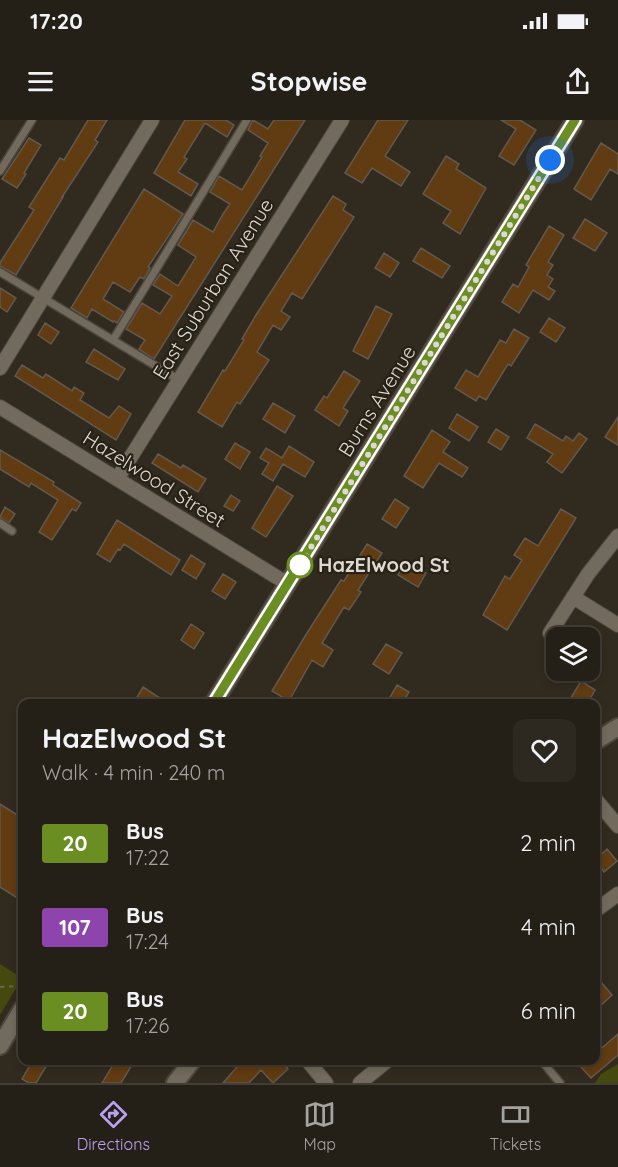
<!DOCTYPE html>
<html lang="en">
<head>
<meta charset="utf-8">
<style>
  :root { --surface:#252017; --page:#2d2820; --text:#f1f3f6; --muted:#a3a3a1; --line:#423e36; --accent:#bca0f2 }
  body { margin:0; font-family:Quicksand,sans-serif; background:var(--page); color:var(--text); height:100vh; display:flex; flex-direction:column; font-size:22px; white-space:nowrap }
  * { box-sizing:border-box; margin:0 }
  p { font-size:20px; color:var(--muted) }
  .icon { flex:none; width:33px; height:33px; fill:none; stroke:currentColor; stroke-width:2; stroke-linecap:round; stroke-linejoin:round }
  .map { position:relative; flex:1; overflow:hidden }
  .details { position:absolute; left:18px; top:579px; width:582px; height:366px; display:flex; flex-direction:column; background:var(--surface); border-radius:12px; box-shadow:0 3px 9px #0003,0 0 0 2px var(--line) }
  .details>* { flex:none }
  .badge { padding:0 12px; border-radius:4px; font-size:21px; line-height:39px }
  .tools { position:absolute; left:546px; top:507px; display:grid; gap:12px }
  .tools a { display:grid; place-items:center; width:54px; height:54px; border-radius:12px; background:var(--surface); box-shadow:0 3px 9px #0003,0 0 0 2px var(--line); font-size:30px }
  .you { position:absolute; width:30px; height:30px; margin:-15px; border:4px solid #fff; border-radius:50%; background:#1a73e8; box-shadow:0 0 0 9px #1a73e833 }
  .map>.badge { position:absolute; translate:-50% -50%; box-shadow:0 0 0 3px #fff }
  .round { display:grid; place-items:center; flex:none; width:63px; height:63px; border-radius:12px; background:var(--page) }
  .head { display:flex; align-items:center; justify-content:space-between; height:102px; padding:0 24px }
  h1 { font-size:28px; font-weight:700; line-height:45px }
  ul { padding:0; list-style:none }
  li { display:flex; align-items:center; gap:18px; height:84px; padding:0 24px }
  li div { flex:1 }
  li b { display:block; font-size:22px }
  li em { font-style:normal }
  li .badge { min-width:66px; font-weight:700; text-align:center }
  .status { display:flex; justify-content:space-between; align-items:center; height:42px; padding:0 30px; background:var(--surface); direction:ltr }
  .status svg { height:16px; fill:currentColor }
  header { display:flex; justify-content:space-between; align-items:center; height:78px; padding:0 24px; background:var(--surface); font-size:27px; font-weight:700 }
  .tab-bar { display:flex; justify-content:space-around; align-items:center; height:84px; border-top:2px solid var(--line); background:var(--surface); font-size:16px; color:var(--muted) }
  .tab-bar a { display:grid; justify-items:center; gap:3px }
  .tab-bar .active { color:var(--accent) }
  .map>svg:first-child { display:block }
  .green { fill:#46490d }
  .building { fill:#613b11; stroke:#63584e; stroke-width:1.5 }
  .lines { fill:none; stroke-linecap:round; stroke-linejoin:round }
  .service-casing { stroke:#4c463d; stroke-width:10 }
  .minor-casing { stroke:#4c463d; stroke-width:16 }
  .tertiary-casing { stroke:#4c463d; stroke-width:20 }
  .path { stroke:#696359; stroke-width:2; stroke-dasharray:4.5 4.5; stroke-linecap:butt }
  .service { stroke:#716a5d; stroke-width:7 }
  .minor { stroke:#716a5d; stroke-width:14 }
  .tertiary { stroke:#716a5d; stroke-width:16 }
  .line-casing { stroke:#fff; stroke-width:14 }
  .line { stroke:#6b8e23; stroke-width:9 }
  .walk { stroke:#ddd9d2; stroke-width:6; stroke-dasharray:0 10.8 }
  .stop-dot { fill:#fff; stroke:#6b8e23; stroke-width:3 }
  .labels { text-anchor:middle; stroke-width:4.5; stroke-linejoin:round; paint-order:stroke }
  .street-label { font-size:20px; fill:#ddd9d2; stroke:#272116 }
  .stop-label { font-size:20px; font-weight:bold; fill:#ddd9d2; stroke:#272116; text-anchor:start }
</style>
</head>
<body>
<div class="status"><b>17:20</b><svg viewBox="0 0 49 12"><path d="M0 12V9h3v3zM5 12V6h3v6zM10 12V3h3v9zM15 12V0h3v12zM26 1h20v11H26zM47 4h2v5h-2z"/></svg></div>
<header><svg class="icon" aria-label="menu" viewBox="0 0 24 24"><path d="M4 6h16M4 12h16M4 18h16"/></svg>Stopwise<svg class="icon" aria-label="share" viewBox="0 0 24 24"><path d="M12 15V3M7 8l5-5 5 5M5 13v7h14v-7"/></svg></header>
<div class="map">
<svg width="618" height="963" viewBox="0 0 618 963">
  <rect width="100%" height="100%" fill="#312a1f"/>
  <path class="green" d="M0,844L22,858L0,895Z
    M618,944V963H595L601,954Z"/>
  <path class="building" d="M88,0H107L95,20L98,22L62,77H63L16,155L0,146V143L34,90L29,87L60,38L64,40Z
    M185,0H226L234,5L227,17L205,3L184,37L187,39L178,52L198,64L191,76L154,53Z
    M253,0L268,9L274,0H305L154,239L139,229L145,220L126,209L142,183L160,194L172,176L153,165L160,154L178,166L196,137L178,125L193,100L213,112L223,94L230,84L210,72L219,56L242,70L262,37L260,36L268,23L248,10Z
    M378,0H408L385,36L410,52L401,66L372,48L362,63L345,53Z
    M501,0H520L536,10L514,45L499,36L516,9Z
    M29,18L41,25L24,53L26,54L17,68L2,59Z
    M601,23L618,34V54L610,49L591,80L574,69Z
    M446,36L459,44L456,49L486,68L460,114L443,103L451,91L423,74Z
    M144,69L183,94L148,147L150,148L144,159L140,157L130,172L113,162L103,179L124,192L117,203L114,201L113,202L92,189L87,198L71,188Z
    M333,76L346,84L343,90L354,97L302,179L292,173L281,191L290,197L281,210L273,205L257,232L269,240L240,284L237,282L222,307L198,292L223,250L225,251L244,220L242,219L256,195Z
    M585,99L607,113L595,131L573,118Z
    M549,106L564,115L548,142L553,145L547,155L553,159L548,167L555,171L549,180L533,170L519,193L502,182L513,164L518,167L529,147L526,145Z
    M421,128L450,146L442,158L413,141Z
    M384,133L399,143L390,157L375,148Z
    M0,168L16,178L7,192L0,187Z
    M376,186L392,194L368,239L353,231Z
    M549,198L565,208L556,222L540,212Z
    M45,203L59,212L51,224L38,215Z
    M514,209L529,218L511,246L508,244L486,280L479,276L476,281L455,268L466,250L478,257L500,220L506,223Z
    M94,229L125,249L118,260L86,242Z
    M22,245L43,258L46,254L72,271L74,267L84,273L80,280L109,298L119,286L131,294L116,320L15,256Z
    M344,251L360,261L343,288L348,291L339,306L315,290L324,276L327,278Z
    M273,283L295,296L285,313L263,299Z
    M457,294L478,307L469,321L449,308Z
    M618,297V325L605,317Z
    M535,304L563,321L566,316L573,321L579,313L587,319L562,353L547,342L553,334L527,318Z
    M496,309L509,317L501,330L488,322Z
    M432,310L450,322L443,332L468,348L462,357L439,343L423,368L404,356Z
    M235,323L250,332L240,349L225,339Z
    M289,326L314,342L305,357L283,344L273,361L262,354L269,343L260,338L266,328L282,338Z
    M0,330L54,362L53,365L81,383L76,391L72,389L52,420L39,412L58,380L31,363L29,367L0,349Z
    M158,334L181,348L183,345L206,359L198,372L152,343Z
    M277,366L293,376L266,417L252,408Z
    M231,375L240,381L233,391L224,386Z
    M395,379L409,388L396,408L382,399Z
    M5,387L15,394L9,403L0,397Z
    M561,389L576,398L507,510L483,495L505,456L510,459L522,440L514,435L525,418L538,426Z
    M117,400L180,440L171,455L124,424L120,430L118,429L110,442L97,434Z
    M367,424L382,433L358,470L361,472L349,490L344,487L322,523L333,530L323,547L312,540L289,581L272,571L307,513L341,460L344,461Z
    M191,435L205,444L196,459L182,450Z
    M406,441L426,453L418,467L398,455Z
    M223,454L236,462L225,479L212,471Z
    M191,504L204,513L194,529L181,520Z
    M386,524L402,533L389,554L373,544Z
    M581,561L595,570L587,584H567Z
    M397,565L409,572L402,584H386Z
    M143,567L169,584H133Z
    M0,684L22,698V781L0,767Z
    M607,729L617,741L604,752L596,739Z
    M596,856L612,875L596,890Z
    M618,914V935L591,958L580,946L586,940H596V933Z
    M33,940H50L36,963H29L22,959Z
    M116,940H135L121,963H102Z
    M243,940H281L288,949L273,963L261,950L249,963H223Z"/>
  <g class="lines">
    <g class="service-casing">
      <path id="service" d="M0,51L32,0
        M0,152L179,260
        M113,220L247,0
        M0,403L12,411
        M541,940L560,963"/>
    </g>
    <g class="minor-casing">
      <path id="minor" d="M0,248L152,0
        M0,287L288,464
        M117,359L342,0
        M573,477L618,505
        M550,513L588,454L618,416
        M596,680L618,706
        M596,790L618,774
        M307,940L326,963
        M360,963L388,940"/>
    </g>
    <g class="tertiary-casing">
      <path id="tertiary" d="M213,584L575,0
        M596,621L618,607
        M0,926L22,889
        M175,963L193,940"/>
    </g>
    <path class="path" d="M0,867L21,866"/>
    <use href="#service" class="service"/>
    <use href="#minor" class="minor"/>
    <use href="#tertiary" class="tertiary"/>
  </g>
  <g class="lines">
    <g class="line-casing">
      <path id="line" d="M213,584L575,0"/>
    </g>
    <use href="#line" class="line"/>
    <path class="walk" d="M300,445L550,40"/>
  </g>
  <circle class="stop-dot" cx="300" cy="445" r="12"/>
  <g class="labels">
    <g class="street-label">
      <text transform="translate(213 169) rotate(-58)" y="7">East Suburban Avenue</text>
      <text transform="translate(377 281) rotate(-58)" y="7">Burns Avenue</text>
      <text transform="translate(154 359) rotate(32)" y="7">Hazelwood Street</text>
    </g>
    <g class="stop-label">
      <text x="318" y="452">HazElwood St</text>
    </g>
  </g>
</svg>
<div class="tools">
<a><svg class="icon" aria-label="layers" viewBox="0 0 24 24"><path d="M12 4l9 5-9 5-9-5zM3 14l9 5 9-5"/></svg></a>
</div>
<div class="you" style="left:550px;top:40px"></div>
<section class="details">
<div class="head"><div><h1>HazElwood St</h1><p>Walk · 4 min · 240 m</p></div><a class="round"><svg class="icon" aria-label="heart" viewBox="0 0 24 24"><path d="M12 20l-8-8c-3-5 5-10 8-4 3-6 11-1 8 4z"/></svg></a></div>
<ul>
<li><span class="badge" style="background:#6b8e23;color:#fff">20</span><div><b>Bus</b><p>17:22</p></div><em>2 min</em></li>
<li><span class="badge" style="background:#8e44ad;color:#fff">107</span><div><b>Bus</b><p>17:24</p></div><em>4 min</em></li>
<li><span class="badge" style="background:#6b8e23;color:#fff">20</span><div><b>Bus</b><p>17:26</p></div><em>6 min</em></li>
</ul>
</section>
</div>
<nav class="tab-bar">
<a class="active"><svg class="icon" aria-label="directions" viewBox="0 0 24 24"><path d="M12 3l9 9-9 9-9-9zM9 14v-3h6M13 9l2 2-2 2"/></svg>Directions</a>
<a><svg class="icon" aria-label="map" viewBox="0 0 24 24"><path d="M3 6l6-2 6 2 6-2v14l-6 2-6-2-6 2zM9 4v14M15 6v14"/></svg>Map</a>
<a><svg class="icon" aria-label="tickets" viewBox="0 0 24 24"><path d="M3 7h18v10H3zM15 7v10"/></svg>Tickets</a>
</nav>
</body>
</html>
